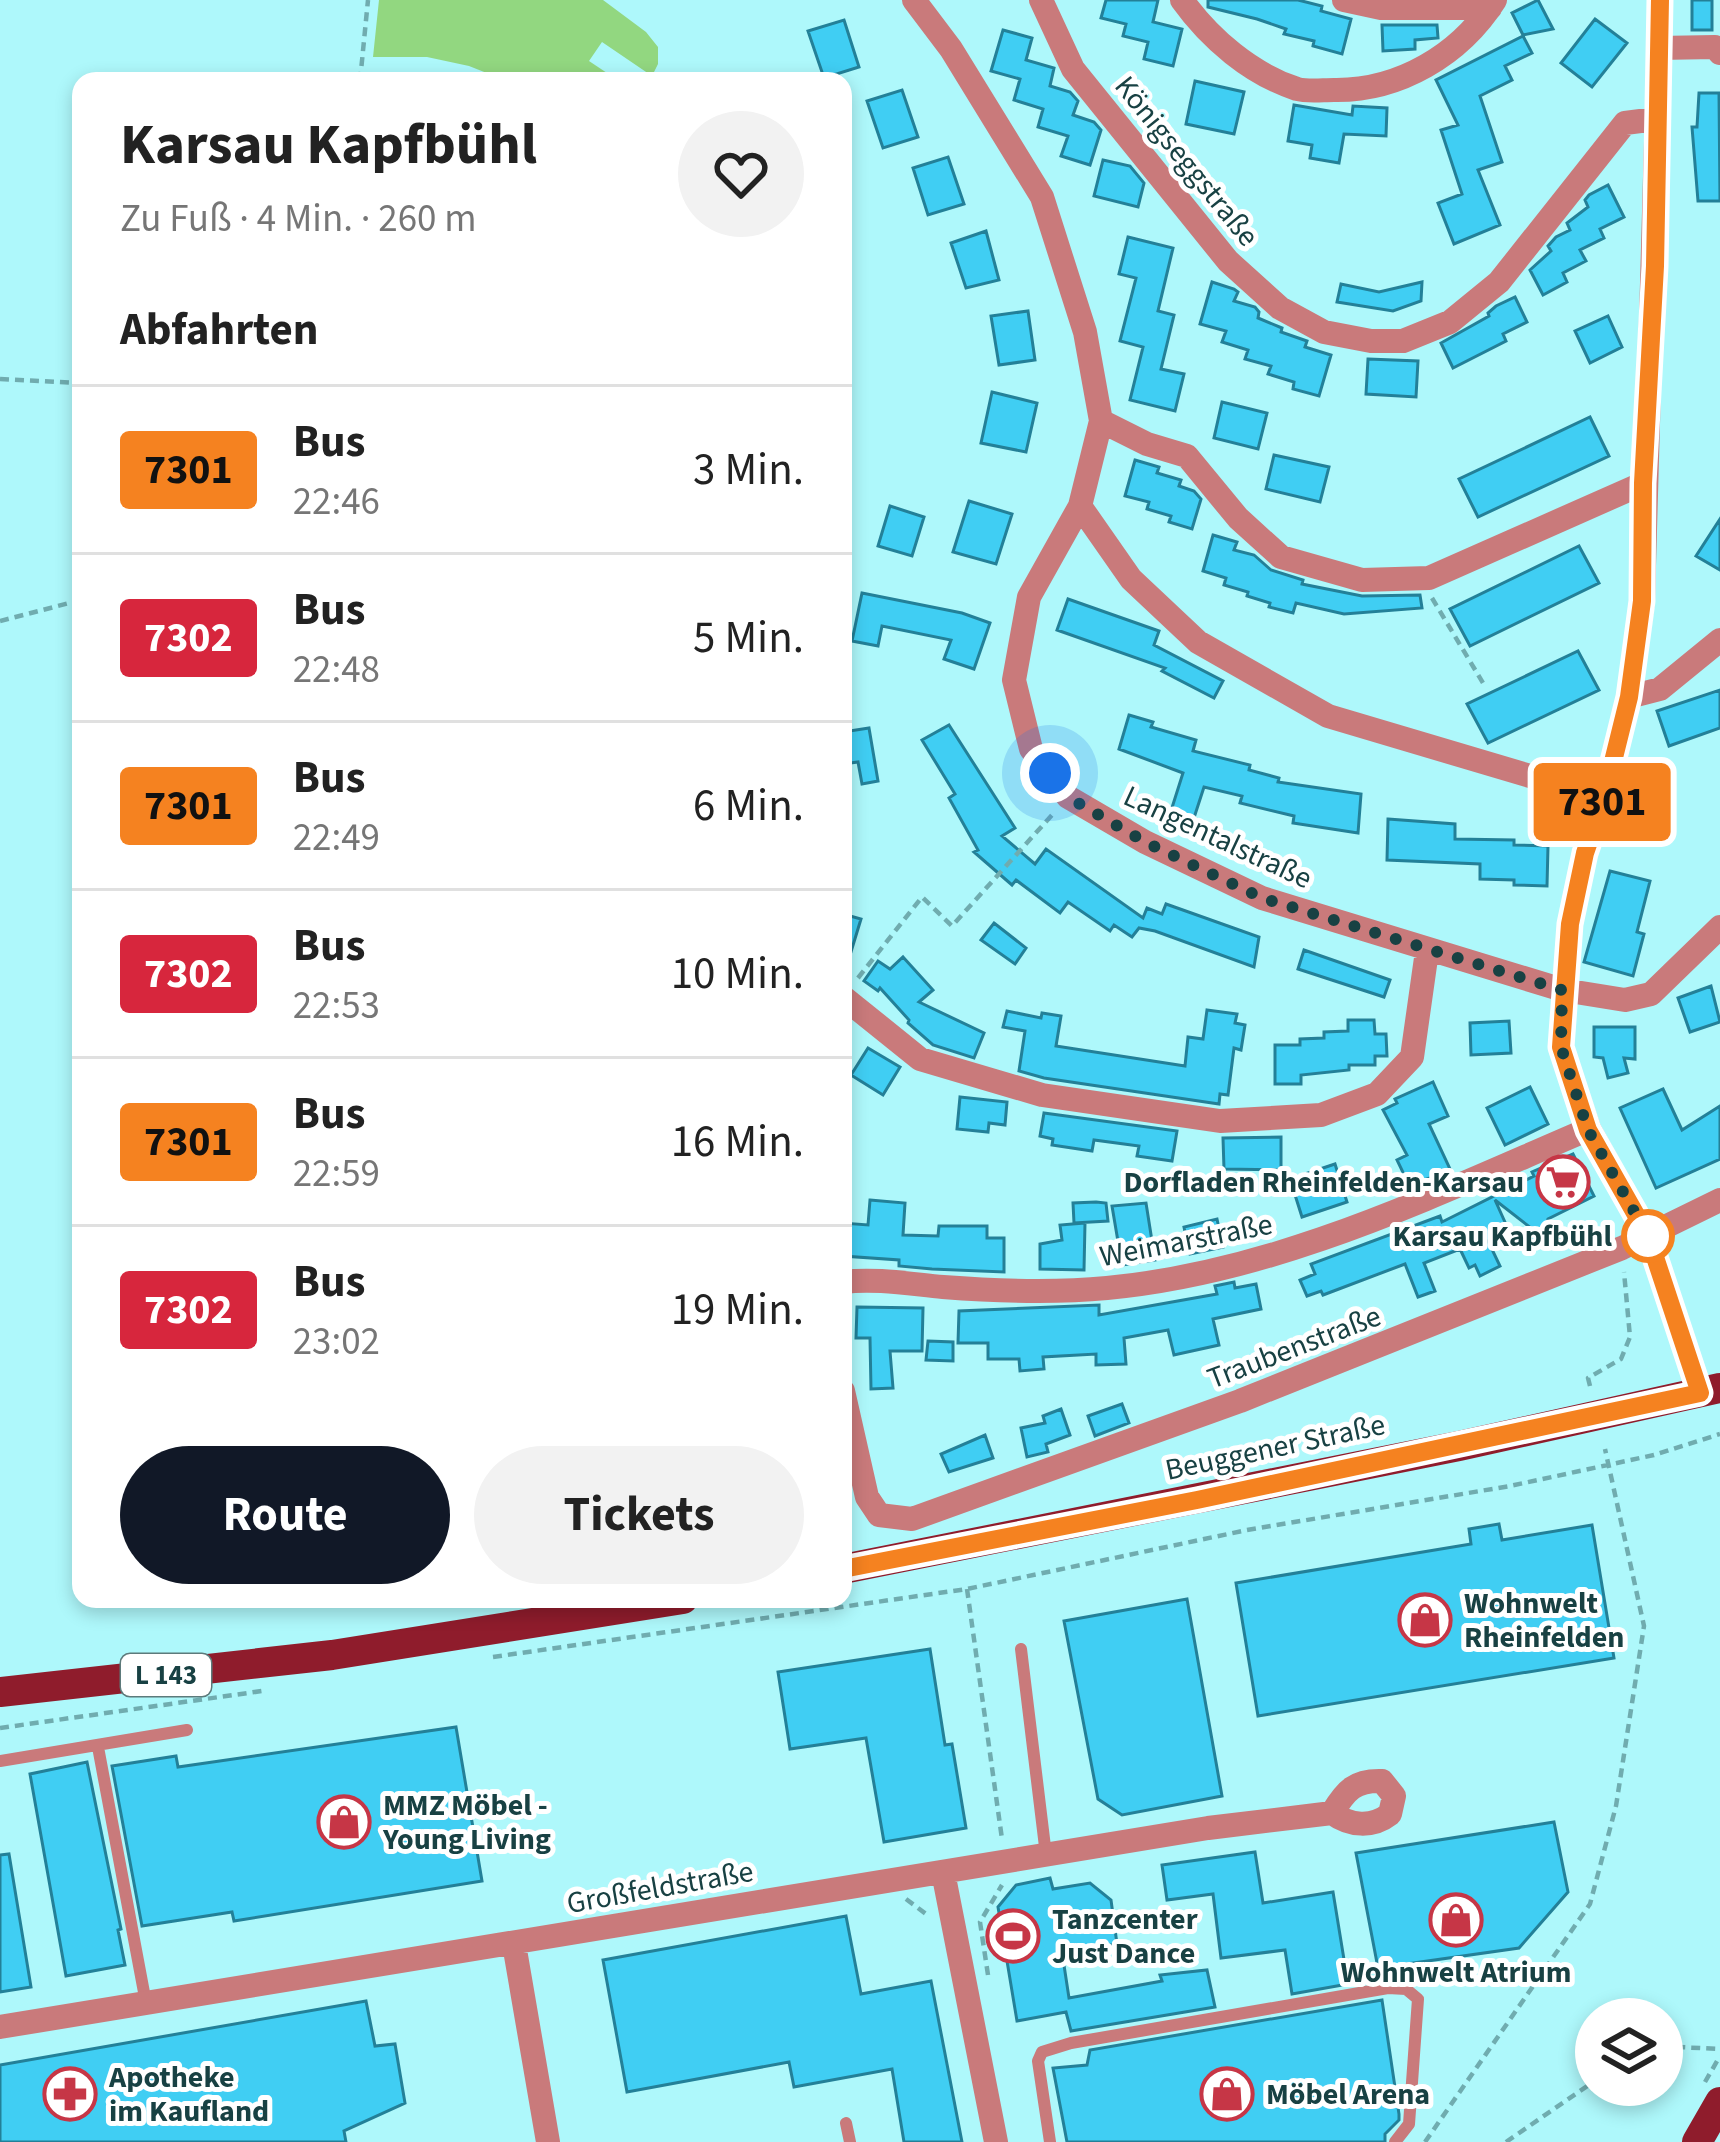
<!DOCTYPE html>
<html lang="de">
<head>
<meta charset="utf-8">
<style>
  :root { --surface:#fff; --page:#f2f2f2; --text:#222; --muted:#767676; --line:#e0e0e0; --accent:#111827 }
  body { margin:0; font-family:"Source Sans 3",sans-serif; background:var(--page); color:var(--text); height:100vh; display:flex; flex-direction:column; font-size:45px; white-space:nowrap }
  * { box-sizing:border-box; margin:0 }
  p { font-size:39px; color:var(--muted) }
  .icon { flex:none; width:66px; height:66px; fill:none; stroke:currentColor; stroke-width:2; stroke-linecap:round; stroke-linejoin:round }
  .map { position:relative; flex:1; overflow:hidden }
  .drawer { position:absolute; left:72px; top:72px; width:780px; height:1536px; display:flex; flex-direction:column; background:var(--surface); border-radius:24px; box-shadow:0 6px 18px #0003 }
  .drawer>* { flex:none }
  .badge { padding:0 24px; border-radius:9px; font-size:42px; line-height:78px }
  .tools { position:absolute; left:1575px; top:1998px; display:grid; gap:24px }
  .tools a { display:grid; place-items:center; width:108px; height:108px; border-radius:50%; background:var(--surface); box-shadow:0 6px 18px #0003; font-size:60px }
  .you { position:absolute; width:60px; height:60px; margin:-30px; border:9px solid #fff; border-radius:50%; background:#1a73e8; box-shadow:0 0 0 18px #1a73e833 }
  .map>.badge { position:absolute; translate:-50% -50%; box-shadow:0 0 0 6px #fff }
  h2 { padding:0 48px; font-size:45px; line-height:108px }
  .round { display:grid; place-items:center; flex:none; width:126px; height:126px; border-radius:63px; background:var(--page) }
  .summary { display:flex; align-items:center; justify-content:space-between; height:204px; padding:0 48px }
  h1 { font-size:57px; font-weight:700; line-height:90px }
  .primary-button { display:flex; gap:24px; margin-top:auto; padding:24px 48px }
  .primary-button a { flex:1; height:138px; border-radius:72px; background:var(--accent); color:#fff; font-size:48px; font-weight:700; line-height:138px; text-align:center }
  .primary-button a+a { background:var(--page); color:var(--text) }
  ul { padding:0; list-style:none }
  li { display:flex; align-items:center; gap:36px; height:168px; padding:0 48px; border-top:3px solid var(--line) }
  li div { flex:1 }
  li b { display:block; font-size:45px }
  li em { font-style:normal }
  li .badge { min-width:132px; font-weight:700; text-align:center }
  .map>svg:first-child { display:block }
  .green { fill:#92d780 }
  .building { fill:#40cef3; stroke:#238098; stroke-width:3 }
  .lines { fill:none; stroke-linecap:round; stroke-linejoin:round }
  .path { stroke:#70acaf; stroke-width:4.5; stroke-dasharray:9 6; stroke-linecap:butt }
  .lane { stroke:#c97a7b; stroke-width:12 }
  .street { stroke:#c97a7b; stroke-width:24 }
  .primary { stroke:#8f1c2c; stroke-width:30 }
  .line-casing { stroke:#fff; stroke-width:27 }
  .line { stroke:#f58220; stroke-width:18 }
  .walk { stroke:#184143; stroke-width:12; stroke-dasharray:0 21.6 }
  .stop-dot { fill:#fff; stroke:#f58220; stroke-width:6 }
  .labels { text-anchor:middle; stroke-width:10; stroke-linejoin:round; paint-order:stroke }
  .shield { fill:#fff; stroke:#5d7a7b; stroke-width:3 }
  .shield-label { font-size:27px; font-weight:bold; fill:#184143 }
  .street-label { font-size:30px; fill:#184143; stroke:#fff }
  .poi-label { font-size:30px; font-weight:bold; fill:#184143; stroke:#fff; text-anchor:start }
  .stop-label { font-size:30px; font-weight:bold; fill:#184143; stroke:#fff; text-anchor:end }
</style>
</head>
<body>
<div class="map">
<svg width="1720" height="2142" viewBox="0 0 1720 2142">
  <rect width="100%" height="100%" fill="#aef8fb"/>
  <path class="green" d="M379,0H603L646,32L658,47V64L652,76L602,42L589,61L619,81H507L469,66L427,57H373Z"/>
  <path class="building" d="M1106,0H1158L1153,22L1182,29L1173,66L1144,59L1148,42L1123,36L1126,24L1101,18Z
    M1208,0H1298L1322,6L1321,11L1351,19L1342,54L1313,46L1314,41L1284,34L1286,29L1257,19L1208,7Z
    M1538,0L1553,29L1523,35L1512,13Z
    M1692,0H1712V30H1692Z
    M1595,19L1627,43L1592,87L1561,63Z
    M844,20L859,67L824,78L808,31Z
    M1382,25H1437L1438,38L1415,40V49L1383,51Z
    M1003,30L1032,38L1026,60L1054,68L1050,86L1070,92L1078,101L1073,115L1094,122L1101,130L1090,165L1061,156L1068,136L1038,127L1043,109L1014,100L1020,79L991,71Z
    M1523,36L1532,53L1505,66L1512,80L1480,96L1502,162L1478,170L1500,225L1454,244L1438,203L1462,194L1441,130L1458,125L1436,80Z
    M1195,81L1244,92L1234,134L1186,124Z
    M902,90L918,137L883,148L867,101Z
    M1699,93H1719L1720,201H1698L1692,127H1697Z
    M1294,105L1352,115L1353,106L1387,108L1386,136L1344,134L1339,163L1310,158L1312,145L1288,141Z
    M948,157L964,204L928,215L913,168Z
    M1103,160L1130,166L1144,183L1138,207L1094,196Z
    M1608,185L1624,217L1600,229L1604,238L1580,250L1586,261L1563,273L1567,282L1543,295L1530,270L1551,251L1548,246L1556,237L1570,230L1567,223L1588,207L1585,200L1589,195Z
    M986,231L999,280L966,288L951,243Z
    M1128,237L1173,248L1158,311L1174,315L1161,369L1184,374L1175,411L1130,400L1143,347L1120,341L1136,278L1119,274Z
    M1212,282L1234,289L1238,292L1234,301L1255,307L1259,312L1258,318L1282,328L1281,332L1307,341L1305,347L1331,355L1319,396L1293,389L1294,382L1268,374L1271,366L1245,359L1248,350L1222,342L1226,331L1200,324Z
    M1422,282L1421,301L1393,311L1337,302L1341,284L1379,292Z
    M1515,297L1527,322L1503,334L1506,341L1453,368L1441,343L1489,316L1488,313L1496,306Z
    M1028,311L1035,360L999,365L991,316Z
    M1608,316L1622,347L1590,363L1575,331Z
    M1368,359L1418,361L1416,397L1366,394Z
    M992,392L1037,403L1026,452L981,443Z
    M1222,402L1267,413L1258,449L1214,438Z
    M1590,417L1609,456L1478,517L1459,479Z
    M1274,455L1329,467L1320,502L1266,489Z
    M1135,460L1159,467L1157,473L1181,480L1179,486L1194,491L1201,499L1192,529L1169,522L1171,516L1147,509L1149,502L1125,496Z
    M969,501L1012,514L996,564L953,552Z
    M890,506L924,517L912,556L878,546Z
    M1720,519V570L1696,556Z
    M1213,535L1237,542L1234,550L1254,555L1271,570L1303,580L1302,584L1362,596L1420,595L1422,608L1344,614L1296,603L1293,613L1269,607L1270,603L1247,596L1248,592L1224,585L1226,578L1203,571Z
    M1579,546L1599,583L1470,646L1450,609Z
    M862,593L962,613L990,623L974,669L944,659L951,640L882,626L878,646L852,641Z
    M1068,599L1159,631L1154,645L1223,681L1214,698L1162,671L1165,668L1057,630Z
    M1578,651L1599,690L1488,743L1467,704Z
    M1720,690V728L1669,746L1657,711Z
    M1129,715L1153,722L1151,727L1196,740L1193,751L1250,765L1249,770L1279,778L1278,782L1361,794L1358,833L1293,823L1294,816L1240,803L1242,796L1204,787L1193,821L1170,814L1183,773L1119,749Z
    M949,725L1015,828L1002,836L1035,864L1046,849L1143,918L1147,908L1162,914L1166,904L1259,937L1254,967L1155,931L1139,928L1132,937L1114,925L1110,931L1068,902L1060,913L1016,880L1012,885L974,852L978,850L949,798L955,794L922,740Z
    M869,728L878,781L862,784L858,762L843,764V732Z
    M1388,819L1455,824V839L1514,840V845L1548,846L1547,886L1514,885V880L1480,879V864L1387,860Z
    M1610,871L1650,881L1637,932L1644,934L1633,976L1584,962Z
    M843,914L861,919L847,965H843Z
    M994,923L1026,948L1015,964L981,940Z
    M1304,950L1390,980L1384,997L1298,969Z
    M903,957L933,990L919,1002L984,1033L974,1058L933,1045L908,1023L909,1020L880,988L878,991L864,981L878,961L890,969Z
    M1711,986L1720,1022L1690,1032L1678,998Z
    M1207,1010L1237,1014L1235,1023L1245,1025L1241,1050L1234,1048L1228,1095L1220,1094L1219,1104L1044,1078L1019,1071L1025,1031L1003,1027L1007,1011L1041,1018L1042,1013L1061,1016L1056,1046L1185,1066L1188,1037L1203,1039Z
    M1348,1020H1374L1375,1034H1386L1387,1056H1375V1065H1349V1070L1301,1075V1084H1275V1045H1300V1039L1324,1038V1032L1348,1031Z
    M1509,1021L1511,1053L1471,1055L1470,1023Z
    M1594,1027H1635V1059L1624,1058L1628,1073L1608,1078L1603,1058L1594,1057Z
    M868,1048L900,1067L883,1095L851,1075Z
    M1433,1082L1448,1116L1429,1124L1451,1171L1409,1185L1397,1160L1407,1155L1383,1110L1397,1103L1395,1099Z
    M1530,1087L1548,1124L1505,1145L1487,1108Z
    M1663,1089L1682,1130L1720,1106V1159L1656,1188L1620,1108Z
    M960,1097L1007,1102L1005,1125L989,1123L988,1132L957,1129Z
    M1044,1113L1177,1131L1172,1161L1137,1156L1139,1146L1094,1140L1092,1151L1052,1145L1053,1139L1040,1136Z
    M1281,1137V1170L1224,1169L1223,1138Z
    M1573,1154L1594,1196L1548,1219L1545,1239L1495,1200L1509,1231L1488,1241L1500,1266L1480,1276L1475,1265L1469,1268L1460,1249L1424,1263L1435,1291L1418,1297L1405,1264L1323,1295L1321,1291L1307,1296L1300,1280L1315,1274L1311,1264L1440,1216L1442,1222L1534,1176L1532,1172Z
    M1335,1164L1347,1202L1302,1217L1290,1179Z
    M870,1200L905,1203L903,1235L938,1236L939,1226H987V1238H1004V1272L932,1269L899,1266V1260L843,1256V1223L868,1225Z
    M1096,1202L1106,1203L1108,1221L1074,1223L1073,1203Z
    M1146,1203L1155,1260L1122,1265L1112,1206Z
    M1217,1219L1223,1247L1190,1254L1184,1227Z
    M1085,1223L1084,1270L1040,1269V1244L1062,1240L1060,1225Z
    M1234,1282L1235,1288L1256,1284L1261,1309L1213,1319L1219,1345L1174,1355L1168,1330L1124,1338L1126,1364L1096,1365V1354L1043,1357L1044,1369L1020,1371L1019,1359H988V1343H958L959,1311L1099,1305V1315L1217,1294L1215,1286Z
    M857,1307L923,1308L922,1351H890L893,1388L871,1389L870,1338H856Z
    M928,1341L953,1342V1361L926,1360Z
    M1122,1404L1129,1423L1095,1436L1088,1416Z
    M1061,1409L1070,1435L1046,1444L1048,1452L1027,1457L1021,1428L1045,1423L1043,1416Z
    M985,1435L993,1458L949,1472L941,1454Z
    M1499,1524L1502,1540L1592,1525L1614,1658L1258,1716L1236,1583L1471,1544L1469,1529Z
    M1187,1599L1222,1796L1122,1815L1098,1799L1064,1621Z
    M930,1649L945,1745L952,1744L966,1828L884,1842L866,1738L790,1749L778,1672Z
    M456,1727L482,1881L234,1921L232,1912L142,1926L112,1766L176,1756L178,1767Z
    M87,1762L121,1929L118,1930L125,1965L66,1976L30,1774Z
    M1554,1822L1568,1892L1519,1948L1378,1968L1356,1853Z
    M1255,1852L1263,1903L1333,1892L1348,1984L1292,1994L1285,1950L1221,1958L1213,1894L1167,1900L1162,1865Z
    M9,1854L31,1987L0,1992V1855Z
    M1050,1878L1053,1889L1090,1883L1111,1900L1117,1944L1062,1952L1069,1998L1162,1981L1160,1975L1207,1970L1215,2007L1071,2031L1066,2012L1017,2021L998,1907L1016,1885Z
    M846,1916L861,1994L931,1981L962,2142H904L892,2069L794,2087L789,2062L627,2092L603,1960Z
    M1382,2000L1399,2114V2120L1385,2134V2142H1067L1053,2068L1087,2065L1090,2050Z
    M366,2001L375,2046L395,2044L405,2103L344,2131L346,2142H0V2065Z"/>
  <g class="lines">
    <path class="path" d="M360,81L368,0
      M0,379L81,383
      M1432,598L1483,683
      M0,621L81,600
      M858,978L922,897L952,926L1052,815
      M1590,1386L1588,1378L1621,1359L1630,1337L1624,1272
      M967,1589L1002,1839
      M493,1657L967,1589L1247,1530L1510,1486L1654,1455L1720,1434
      M0,1728L262,1691
      M906,1899L930,1917
      M988,1975L980,1922L1002,1885
      M1662,2052L1678,2047L1720,2049
      M1705,2082L1720,2056
      M1425,2142L1590,1904L1616,1806L1644,1626L1605,1449
      M1506,2142L1596,2080"/>
    <path class="lane" d="M1021,1649L1046,1855
      M98,1747L146,2003
      M0,1761L187,1730
      M846,2123L850,2142
      M1050,2142L1038,2061L1042,2052L1071,2043L1388,1988L1406,1989L1418,1999L1409,2124L1395,2142"/>
    <path class="street" d="M914,0L951,49L1042,197L1085,332L1101,421L1080,506L1029,597L1014,680L1031,749L1068,797L1145,842L1262,898L1563,990L1625,1000L1651,994L1720,927
      M1041,0L1073,69L1228,261L1280,308L1324,332L1371,341H1403L1450,322L1499,282L1625,123L1656,119
      M1182,0C1210,39 1251,74 1297,89C1308,92 1322,90 1334,90C1399,91 1460,55 1495,0
      M1344,0L1381,8H1490
      M1660,0L1643,601L1629,697L1604,798L1585,853L1570,924L1561,1047L1589,1129L1648,1236L1700,1393
      M1658,48L1715,47L1720,53
      M1101,421L1147,444L1187,456L1238,518L1281,557L1362,580L1429,578L1644,483
      M1080,506L1131,579L1198,642L1328,716L1604,798
      M1629,697L1660,689L1720,640
      M843,997L920,1059L1042,1095L1220,1121L1321,1115L1377,1094L1412,1057L1427,951
      M843,1282C876,1278 910,1284 943,1287C996,1291 1053,1293 1107,1288C1278,1272 1432,1196 1589,1129
      M843,1391L867,1497L879,1515L912,1519L1240,1401L1622,1248L1720,1200
      M943,1872L996,2142
      M514,1944L548,2142
      M0,2027L1208,1828L1332,1813C1350,1826 1372,1828 1390,1814L1394,1796L1382,1781C1355,1780 1346,1790 1332,1813"/>
    <path class="primary" d="M843,1569L1459,1446L1720,1388
      M0,1692L332,1655L683,1599
      M1697,2142L1720,2102"/>
  </g>
  <g class="lines">
    <g class="line-casing">
      <path id="line" d="M843,1569L1197,1500L1700,1393L1648,1236L1588,1130L1561,1047L1570,924L1585,853L1604,798L1629,697L1642,601L1643,483L1655,266L1660,0"/>
    </g>
    <use href="#line" class="line"/>
    <path class="walk" d="M1050,773L1068,797L1145,842L1262,898L1562,990L1561,1047L1588,1130L1648,1236"/>
  </g>
  <defs>
    <g id="supermarket-ring" transform="scale(2.7)"><circle r="9.5" fill="#fff" stroke="#c63646" stroke-width="1.5"/><path d="M-6-5.5h2.5l.6 2H6L4.5 2H-2.5L-4.4-4H-6ZM-1.5 3.2a1.3 1.3 0 1 0 .1 0ZM3 3.2a1.3 1.3 0 1 0 .1 0Z" fill="#c63646"/></g>
    <g id="shop-ring" transform="scale(2.7)"><circle r="9.5" fill="#fff" stroke="#c63646" stroke-width="1.5"/><path d="M-5-2.5h2.3a2.7 3.5 0 0 1 5.4 0H5L5.5 6h-11ZM-1.5-2.5h3a1.5 2.3 0 0 0-3 0Z" fill="#c63646"/></g>
    <g id="stadium-ring" transform="scale(2.7)"><circle r="9.5" fill="#fff" stroke="#c63646" stroke-width="1.5"/><path d="M0-5a6.5 5 0 1 0 0 10a6.5 5 0 1 0 0-10ZM-3.5-1.8h7v3.6h-7Z" fill="#c63646"/></g>
    <g id="pharmacy-ring" transform="scale(2.7)"><circle r="9.5" fill="#fff" stroke="#c63646" stroke-width="1.5"/><path d="M-2-6h4v4h4v4h-4v4h-4v-4h-4v-4h4Z" fill="#c63646"/></g>
  </defs>
  <g fill-rule="evenodd">
    <use href="#supermarket-ring" x="1563" y="1182"/>
    <use href="#shop-ring" x="1425" y="1620"/>
    <use href="#shop-ring" x="344" y="1822"/>
    <use href="#shop-ring" x="1456" y="1920"/>
    <use href="#stadium-ring" x="1013" y="1936"/>
    <use href="#pharmacy-ring" x="70" y="2094"/>
    <use href="#shop-ring" x="1227" y="2094"/>
  </g>
  <circle class="stop-dot" cx="1648" cy="1236" r="24"/>
  <g class="labels">
    <rect class="shield" x="121" y="1654" width="90" height="42" rx="9"/>
    <g class="shield-label">
      <text x="166" y="1684">L 143</text>
    </g>
    <g class="street-label">
      <text transform="translate(1187 161) rotate(51)" y="10">Königseggstraße</text>
      <text transform="translate(1218 837) rotate(25)" y="10">Langentalstraße</text>
      <text transform="translate(1186 1240) rotate(-11)" y="10">Weimarstraße</text>
      <text transform="translate(1294 1347) rotate(-21)" y="10">Traubenstraße</text>
      <text transform="translate(1275 1447) rotate(-12)" y="10">Beuggener Straße</text>
      <text transform="translate(660 1887) rotate(-10)" y="10">Großfeldstraße</text>
    </g>
    <g class="poi-label">
      <text x="1524" y="1192" text-anchor="end">Dorfladen Rheinfelden-Karsau</text>
      <text x="1464" y="1613">Wohnwelt<tspan x="1464" dy="34">Rheinfelden</tspan></text>
      <text x="383" y="1815">MMZ Möbel -<tspan x="383" dy="34">Young Living</tspan></text>
      <text x="1052" y="1929">Tanzcenter<tspan x="1052" dy="34">Just Dance</tspan></text>
      <text x="1456" y="1982" text-anchor="middle">Wohnwelt Atrium</text>
      <text x="109" y="2087">Apotheke<tspan x="109" dy="34">im Kaufland</tspan></text>
      <text x="1266" y="2104">Möbel Arena</text>
    </g>
    <g class="stop-label">
      <text x="1612" y="1246">Karsau Kapfbühl</text>
    </g>
  </g>
</svg>
<div class="tools">
<a><svg class="icon" aria-label="layers" viewBox="0 0 24 24"><path d="M12 4l9 5-9 5-9-5zM3 14l9 5 9-5"/></svg></a>
</div>
<div class="you" style="left:1050px;top:773px"></div>
<b class="badge" style="left:1602px;top:802px;background:#f58220;color:#111">7301</b>
<section class="drawer">
<div class="summary"><div><h1>Karsau Kapfbühl</h1><p>Zu Fuß · 4 Min. · 260 m</p></div><a class="round"><svg class="icon" aria-label="heart" viewBox="0 0 24 24"><path d="M12 20l-8-8c-3-5 5-10 8-4 3-6 11-1 8 4z"/></svg></a></div>
<h2>Abfahrten</h2>
<ul>
<li><span class="badge" style="background:#f58220;color:#111">7301</span><div><b>Bus</b><p>22:46</p></div><em>3 Min.</em></li>
<li><span class="badge" style="background:#d7263d;color:#fff">7302</span><div><b>Bus</b><p>22:48</p></div><em>5 Min.</em></li>
<li><span class="badge" style="background:#f58220;color:#111">7301</span><div><b>Bus</b><p>22:49</p></div><em>6 Min.</em></li>
<li><span class="badge" style="background:#d7263d;color:#fff">7302</span><div><b>Bus</b><p>22:53</p></div><em>10 Min.</em></li>
<li><span class="badge" style="background:#f58220;color:#111">7301</span><div><b>Bus</b><p>22:59</p></div><em>16 Min.</em></li>
<li><span class="badge" style="background:#d7263d;color:#fff">7302</span><div><b>Bus</b><p>23:02</p></div><em>19 Min.</em></li>
</ul>
<div class="primary-button"><a>Route</a><a>Tickets</a></div>
</section>
</div>
</body>
</html>
